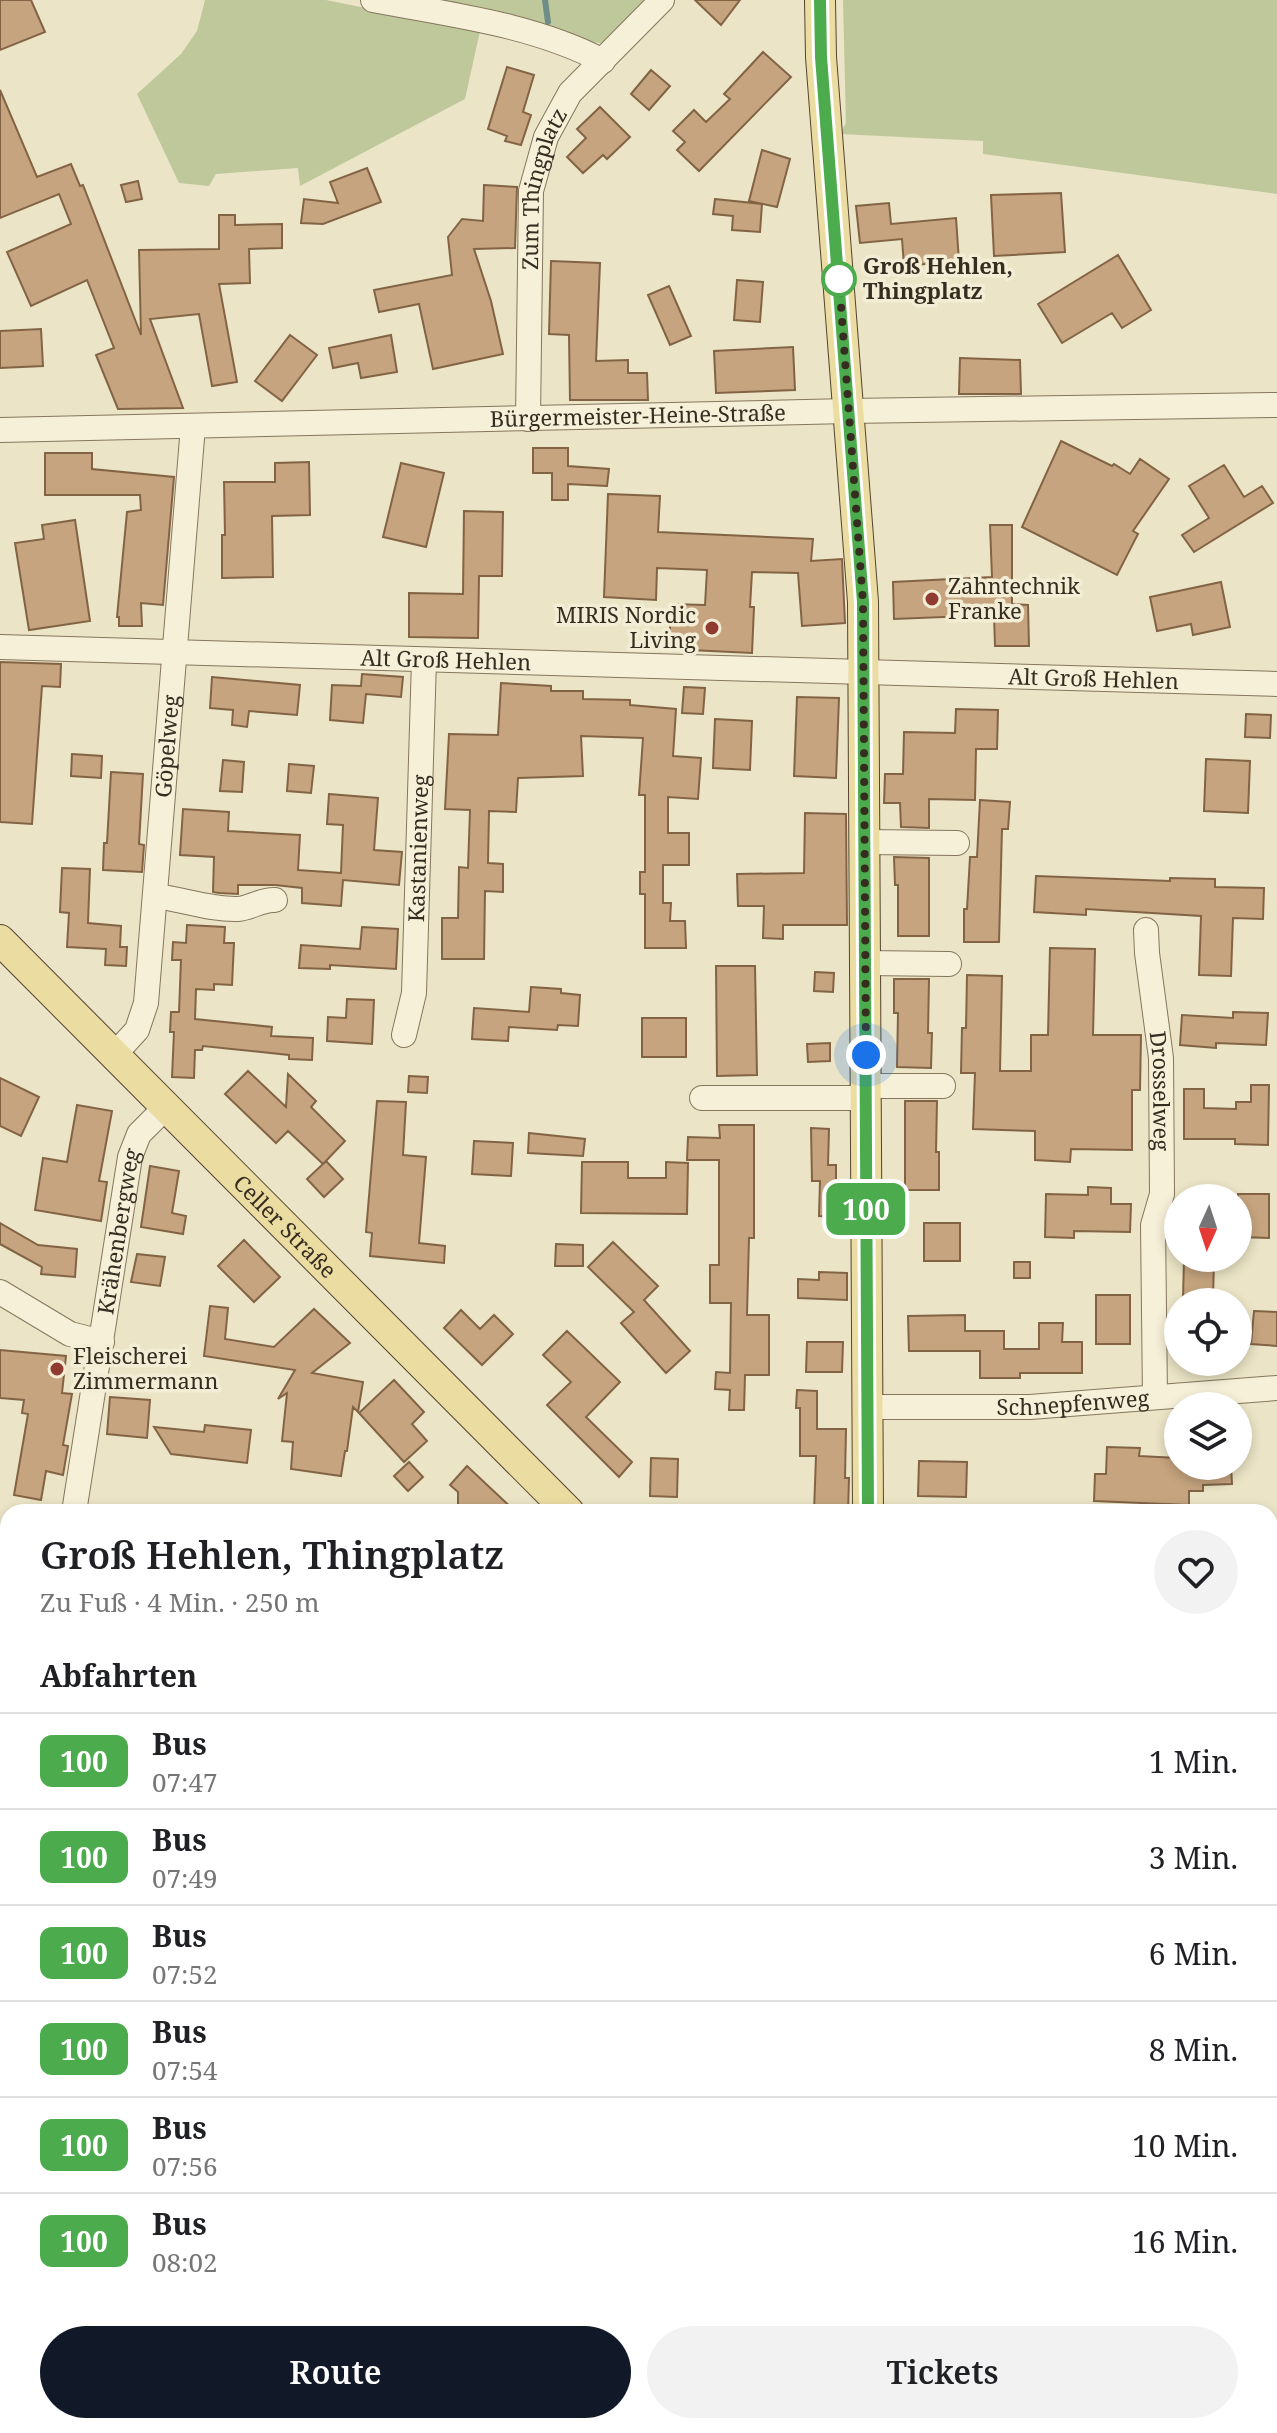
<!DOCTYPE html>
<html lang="de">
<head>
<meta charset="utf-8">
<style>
  :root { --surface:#fff; --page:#f2f2f2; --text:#202124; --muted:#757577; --line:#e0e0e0; --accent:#111827 }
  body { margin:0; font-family:"Noto Serif",serif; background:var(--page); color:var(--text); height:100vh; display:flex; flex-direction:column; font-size:30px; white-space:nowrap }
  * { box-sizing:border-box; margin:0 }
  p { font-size:26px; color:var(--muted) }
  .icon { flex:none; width:44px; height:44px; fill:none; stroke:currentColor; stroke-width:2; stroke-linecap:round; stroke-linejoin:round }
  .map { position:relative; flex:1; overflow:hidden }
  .side { position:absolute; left:0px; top:1504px; width:1278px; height:930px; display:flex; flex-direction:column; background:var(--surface); border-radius:24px 24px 0 0; box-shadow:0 4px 12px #0003 }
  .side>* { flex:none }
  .badge { padding:0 16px; border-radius:12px; font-size:28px; line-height:52px }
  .needle { width:52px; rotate:183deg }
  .controls { position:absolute; left:1164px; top:1184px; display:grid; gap:16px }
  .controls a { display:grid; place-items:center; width:88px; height:88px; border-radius:50%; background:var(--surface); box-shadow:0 4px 12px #0003; font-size:40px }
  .you { position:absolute; width:40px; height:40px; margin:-20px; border:6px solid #fff; border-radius:50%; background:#1a73e8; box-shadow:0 0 0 12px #1a73e833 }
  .map>.badge { position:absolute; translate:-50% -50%; box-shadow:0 0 0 4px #fff }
  h2 { padding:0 40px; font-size:30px; line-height:72px }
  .round { display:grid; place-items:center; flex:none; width:84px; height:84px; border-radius:42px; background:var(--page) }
  .overview { display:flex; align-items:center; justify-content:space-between; height:136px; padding:0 40px }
  h1 { font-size:38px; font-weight:600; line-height:60px }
  .primary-button { display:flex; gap:16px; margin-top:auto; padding:16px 40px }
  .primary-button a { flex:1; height:92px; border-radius:48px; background:var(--accent); color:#fff; font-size:32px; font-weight:600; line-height:92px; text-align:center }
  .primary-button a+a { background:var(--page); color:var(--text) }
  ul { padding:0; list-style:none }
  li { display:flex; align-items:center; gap:24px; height:96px; padding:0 40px; border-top:2px solid var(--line) }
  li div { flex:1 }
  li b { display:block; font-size:30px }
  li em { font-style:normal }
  li .badge { min-width:88px; font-weight:700; text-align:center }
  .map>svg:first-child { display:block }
  .green { fill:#bec89b }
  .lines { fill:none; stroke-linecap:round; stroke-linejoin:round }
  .stream { stroke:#6e8c88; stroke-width:6 }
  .building { fill:#c6a47f; stroke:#826445; stroke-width:2 }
  .minor-casing { stroke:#85765d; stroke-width:26 }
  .major-casing { stroke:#534431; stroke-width:32 }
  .minor { stroke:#f6f0d9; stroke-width:24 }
  .major { stroke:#ebdca1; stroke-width:30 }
  .line-casing { stroke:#fff; stroke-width:18 }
  .line { stroke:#4cac4d; stroke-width:12 }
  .walk { stroke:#362d20; stroke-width:8; stroke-dasharray:0 14.4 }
  .stop-dot { fill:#fff; stroke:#4cac4d; stroke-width:4 }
  .poi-dot { fill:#8f3b32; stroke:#f3edd5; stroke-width:3 }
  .labels { text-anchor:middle; stroke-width:7; stroke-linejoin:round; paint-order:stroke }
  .street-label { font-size:22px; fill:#362d20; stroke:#f3edd5 }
  .stop-label { font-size:22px; font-weight:bold; fill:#362d20; stroke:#f3edd5; text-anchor:start }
  .poi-label { font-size:22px; fill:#362d20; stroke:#f3edd5; text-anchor:start }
</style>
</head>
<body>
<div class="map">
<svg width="1277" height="2433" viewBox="0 0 1277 2433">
  <rect width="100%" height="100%" fill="#ebe4c6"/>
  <path class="green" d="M205,0H326L480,31L465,99L300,186L298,168L216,174L209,186L179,183L137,94L181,54L197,31Z
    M402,0H652L613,40L601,43L579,41Z
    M843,0H1277V194L983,154V141L840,134L846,123Z"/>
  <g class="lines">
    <path class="stream" d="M545,0L548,22"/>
  </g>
  <path class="building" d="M0,0H31L45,32L0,50Z
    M695,0H740L721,25Z
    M763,52L791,77L699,171L677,150L685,142L673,131L694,110L706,122L730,99L724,94Z
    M507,67L534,75L523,112L531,115L521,145L505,141L507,136L488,129Z
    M651,70L670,86L649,110L631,94Z
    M0,90L37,177L71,164L80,186L83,185L141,335L139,250L219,249V215H235V225L282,224V248L249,249L250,283L219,284L237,382L212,386L199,314L150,319L183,408L118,409L96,355L114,348L87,280L31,306L7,252L71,224L59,194L0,218Z
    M600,107L630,137L607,159L603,155L583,173L567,157L586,138L577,129Z
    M762,150L790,159L777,207L749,201Z
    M367,168L381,202L323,224L301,223L304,199L338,203L330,182Z
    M138,181L142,199L126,202L121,185Z
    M484,185L517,187L515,248L474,249L491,301L503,354L433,369L419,304L379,312L374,290L452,275L448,237L462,219L483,221Z
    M1061,193L1065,252L994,256L991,195Z
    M715,199L762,204L760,232L732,230L733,216L713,214Z
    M889,203L891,224L956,218L959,261L904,266L902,239L860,243L856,206Z
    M1118,255L1151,310L1122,328L1112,313L1062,343L1038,304Z
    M551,261L600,263L596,361L628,360V373H647L648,400H570L569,335L549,334Z
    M737,280L763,282L760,322L734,320Z
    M669,286L691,336L670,345L648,295Z
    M41,329L43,366L0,368V331Z
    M290,335L317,355L282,401L255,381Z
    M391,335L397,372L361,378L358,363L333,368L329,348Z
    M793,347L795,390L716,393L714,351Z
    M960,358L1020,360L1021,394H959Z
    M1061,441L1112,466L1114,464L1130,474L1140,459L1169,479L1133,531L1138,534L1117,575L1022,527Z
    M533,448H568V466L609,469L607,486L568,484V500H552V473H533Z
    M45,453H92V469L174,477L163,605L141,603L142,626H119V617H117L127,512L141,510L140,495H45Z
    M309,462L310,515L272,516L273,577L222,578V535H225L224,482H275V463Z
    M401,463L444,473L426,547L383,537Z
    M1224,465L1244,497L1262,486L1273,503L1194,552L1182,535L1209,518L1189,486Z
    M608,494L660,496L658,532L813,539L811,561L842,559L845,623L802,626L798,573L752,572L750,607H754L752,653L669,649L671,604L705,605L707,570L657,568L656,600L604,597Z
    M464,511L503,512L502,576H479L478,638L409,637V593L463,594Z
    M75,520L90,621L29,630L15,543L44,539L42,525Z
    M990,525H1012V604L1028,605L1029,646H995L994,615L894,619L893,582L992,577Z
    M1221,582L1230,627L1193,635L1191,624L1157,631L1150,597Z
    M0,662L61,664L60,687L42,686L32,824L0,822Z
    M362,674L403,677L401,697L366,694L363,723L330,720L332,685L361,686Z
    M212,677L300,685L297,715L249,711L247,727L232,725L233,710L210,708Z
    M501,683L551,686V691H583V699L630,700V705L676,709L673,756L701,758L698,799L668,797V833H689V865H663V903H671L670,921H685L686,948H645V894H640V872H645V795H639L643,738L581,736L583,776L518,778L516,812L489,811L488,863L503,864V892L485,891L484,959H442V918H458L459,867L468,868L470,810L445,809L449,734L498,735Z
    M684,687L705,688L703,714L682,713Z
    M797,697L839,698L836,778L794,776Z
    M956,709L998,710L997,749H976L975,800L929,799V828L901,827L900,803H884L885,774H903L904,732L955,733Z
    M1246,714L1271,715L1270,738L1245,737Z
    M715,719L752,721L750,770L713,768Z
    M72,754L102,756L101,778L71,776Z
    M1206,759L1250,761L1248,813L1204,811Z
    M223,760L244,762L242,792L220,791Z
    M289,764L314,766L311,793L287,791Z
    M111,772L143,774L139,844L144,845L142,872L103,870L104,843H107Z
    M329,794L378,798L374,850L402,852L399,885L343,880L341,906L302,903V888L275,885H238V894L219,893L213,892L214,857L180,855L183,809L229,812L228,831L300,835L298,870L341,873L343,825L327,824Z
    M980,800L1010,802L1008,829H1002L999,942H964V909H967L970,857H977Z
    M805,813L846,814L847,925H783V939L763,938L764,906H738L737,874L804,873Z
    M894,857L929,858V936H898V885H895Z
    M62,868L90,869L88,923L121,926L120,947H127L126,966L105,965L106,949L67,947L69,913L60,912Z
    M1036,876L1170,881V878L1215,879V887L1264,888L1263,919L1233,918L1231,976L1199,975L1201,916L1086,909V915L1034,912Z
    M187,925L225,927L224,943H234L232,985L214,984V990L196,989L195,1019L272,1027L271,1036L313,1038L312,1060L289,1059V1055L203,1046L202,1050H195L194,1078L172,1077L174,1032H170L171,1012H179L181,960H172L173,942L186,943Z
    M362,927L398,929L396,969L330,965V969L299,968L301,945L360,949Z
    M1050,948L1095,949L1093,1035H1141L1140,1090H1132V1150L1071,1149L1070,1162L1035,1160V1131L973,1129L975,1073H961L962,1028H966L967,975L1002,976L1000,1071H1031V1035H1048Z
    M716,966H755L757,1075L717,1076Z
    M815,972L834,973L833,992L814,991Z
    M894,979H929L928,1033H932L931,1068L897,1067L898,1013H894Z
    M531,987L561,989V993L580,995L578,1026L558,1025L557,1030L509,1027L508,1041L472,1039L474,1008L529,1012Z
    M347,999L374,1000L372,1044L327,1041L328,1017L346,1018Z
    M1233,1012L1268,1013L1266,1045L1216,1043V1048L1180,1045L1182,1015L1233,1018Z
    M642,1018H686V1057H642Z
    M830,1043V1061L808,1062L807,1044Z
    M248,1071L286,1107L288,1074L316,1101L311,1107L345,1141L323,1164L326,1161L343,1179L324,1197L307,1179L323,1164L288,1131L276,1143L225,1094Z
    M409,1076L428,1077L427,1093L408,1092Z
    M0,1078L39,1097L21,1136L0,1126Z
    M1251,1085H1269L1268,1145L1235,1144V1139H1184V1089H1204V1108L1236,1109V1102H1251Z
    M377,1101L406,1102L403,1155L426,1157L419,1243L445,1246L444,1263L370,1256L372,1233L366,1232Z
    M905,1101H937L936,1152H939V1190H905Z
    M77,1105L112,1111L99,1181L107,1182L101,1221L35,1210L43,1158L67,1162Z
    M719,1125H754V1238H749L747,1315H769V1375H745L744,1410H729L730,1390L715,1389L716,1372L730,1373L731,1303H710V1265H719V1160H687L688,1137L720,1138Z
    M811,1128L829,1129L828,1165H836V1217L819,1216L820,1181H812Z
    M529,1133L585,1139L583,1156L528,1153Z
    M474,1141L513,1143L511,1176L472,1174Z
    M582,1162H628V1178H666V1162L688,1163L687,1214L581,1213Z
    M150,1166L179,1171L172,1213L186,1216L183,1234L141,1227Z
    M1088,1187L1111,1188V1204H1131L1130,1232L1074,1231V1238L1045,1237L1046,1194L1088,1195Z
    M1238,1194H1269V1238L1238,1237Z
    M0,1223L38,1245L77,1249L75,1277L41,1274L42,1267L0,1244Z
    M924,1223H960V1261H924Z
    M244,1240L280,1277L254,1302L218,1266Z
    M613,1242L658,1286L644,1300L690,1351L666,1373L621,1323L634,1312L588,1267Z
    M556,1244L583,1245V1266H555Z
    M137,1254L165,1257L160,1286L131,1282Z
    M1184,1258L1214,1259L1213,1300L1183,1299Z
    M1014,1262H1030V1278H1014Z
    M819,1272L847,1273V1300L798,1298V1279L819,1280Z
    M1096,1295H1130V1344H1096Z
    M210,1306L228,1308L225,1339L274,1347L314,1309L350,1343L312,1373L363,1382L358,1412L353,1407L347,1451H345L341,1476L291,1469L293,1442L282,1441L287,1393L278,1399L295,1370L204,1356Z
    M461,1310L480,1329L494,1315L513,1334L482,1365L444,1328Z
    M1254,1311L1277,1312V1346L1251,1344Z
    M965,1315V1331H1004V1349H1039V1323H1063L1062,1342H1082V1373H1020V1378H980V1351H909L908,1316Z
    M567,1331L620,1382L586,1417L632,1462L619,1477L547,1405L571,1382L543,1355Z
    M807,1342H843L842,1372H806Z
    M0,1350L66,1356L62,1393L72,1394L63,1445L68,1446L63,1475L46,1471L41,1500L14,1495L28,1414L22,1413L24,1400L0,1398Z
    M394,1380L424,1412L412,1424L427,1441L404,1462L359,1413Z
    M797,1390L817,1391V1429H846L845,1478H849L848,1512H814L816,1456H800V1408H796Z
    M110,1397L150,1400L147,1438L107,1434Z
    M205,1425L251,1430L247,1463L171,1454L154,1427L204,1432Z
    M1107,1447L1140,1448L1139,1456L1178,1458V1466H1231L1232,1484L1203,1485V1491H1189V1505L1094,1501L1095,1474H1106Z
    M651,1458L678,1459L677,1497L650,1496Z
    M919,1461L967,1462L966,1497L918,1496Z
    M409,1462L423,1477L408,1491L394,1476Z
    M467,1466L501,1498L516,1512H458V1492L450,1485Z"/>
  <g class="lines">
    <g class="minor-casing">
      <g id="minor">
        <path d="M373,0C451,15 532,24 603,61"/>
        <path id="s1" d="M528,419L531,191L546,137L570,93L662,0"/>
        <path id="s2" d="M0,430L848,411L1277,405"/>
        <path id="s3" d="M0,647L1277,684"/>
        <path d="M865,842L957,843"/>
        <path d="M155,896C182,899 210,910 238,909C251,908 262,899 275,900"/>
        <path id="s4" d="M1146,930L1147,953L1161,1058L1162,1194L1153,1225L1155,1397"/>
        <path d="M865,963L949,964"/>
        <path id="s5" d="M404,1035L414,993L424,660"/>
        <path id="s6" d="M114,1055L137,1030L146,1003L193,426"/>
        <path d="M866,1086H943"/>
        <path d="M702,1098H866"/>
        <path d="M0,1292L70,1334L102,1342"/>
        <path id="s7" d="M867,1407H1030L1277,1388"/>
        <path id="s8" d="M74,1512L130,1157L139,1134L166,1107"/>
        <path d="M1270,1684H1277"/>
        <path d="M0,1735L8,1737"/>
        <path d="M0,1973L8,1922"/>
        <path d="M0,2058H8"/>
        <path d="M368,2426V2433"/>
        <path d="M875,2426V2433"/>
        <path d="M1117,2426L1124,2433"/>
      </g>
    </g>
    <g class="major-casing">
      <g id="major">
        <path d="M820,0L821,57L863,602L868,1512"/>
        <path id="s9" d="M0,940L569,1512"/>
        <path d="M1270,2214L1277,2221"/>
      </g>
    </g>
    <use href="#minor" class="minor"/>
    <use href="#major" class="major"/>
  </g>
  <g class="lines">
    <g class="line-casing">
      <path id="line" d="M820,0L821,57L863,602L868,1512"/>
    </g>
    <use href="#line" class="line"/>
    <path class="walk" d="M839,279L863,602L866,1055"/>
  </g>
  <circle class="stop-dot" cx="839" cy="279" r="16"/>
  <g class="poi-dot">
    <circle cx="932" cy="599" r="8"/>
    <circle cx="712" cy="628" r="8"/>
    <circle cx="57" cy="1369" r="8"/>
  </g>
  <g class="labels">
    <g class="street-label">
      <text dy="8" stroke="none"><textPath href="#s1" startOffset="232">Zum Thingplatz</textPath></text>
      <text dy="8" stroke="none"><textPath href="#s2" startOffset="638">Bürgermeister-Heine-Straße</textPath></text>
      <text dy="8" stroke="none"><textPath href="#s3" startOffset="446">Alt Groß Hehlen</textPath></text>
      <text dy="8" stroke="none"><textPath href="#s3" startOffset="1094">Alt Groß Hehlen</textPath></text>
      <text dy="8" stroke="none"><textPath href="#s6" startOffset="320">Göpelweg</textPath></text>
      <text dy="8" stroke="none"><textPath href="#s5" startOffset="188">Kastanienweg</textPath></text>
      <text dy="8" stroke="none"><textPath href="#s4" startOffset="162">Drosselweg</textPath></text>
      <text dy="8" stroke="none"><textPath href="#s9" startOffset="404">Celler Straße</textPath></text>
      <text dy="8" stroke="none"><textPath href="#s8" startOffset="284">Krähenbergweg</textPath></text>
      <text dy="8" stroke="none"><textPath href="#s7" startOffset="206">Schnepfenweg</textPath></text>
    </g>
    <g class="stop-label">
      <text x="863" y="274">Groß Hehlen,<tspan x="863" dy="25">Thingplatz</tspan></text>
    </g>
    <g class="poi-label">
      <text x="948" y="594">Zahntechnik<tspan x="948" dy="25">Franke</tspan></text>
      <text x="696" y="623" text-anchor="end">MIRIS Nordic<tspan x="696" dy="25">Living</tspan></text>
      <text x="73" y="1364">Fleischerei<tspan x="73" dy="25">Zimmermann</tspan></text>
    </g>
  </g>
</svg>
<div class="controls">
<a><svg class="needle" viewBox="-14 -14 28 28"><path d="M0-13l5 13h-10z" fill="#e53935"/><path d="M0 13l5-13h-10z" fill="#757577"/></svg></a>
<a><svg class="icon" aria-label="locate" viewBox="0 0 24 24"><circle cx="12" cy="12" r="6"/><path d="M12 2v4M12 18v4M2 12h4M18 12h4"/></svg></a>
<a><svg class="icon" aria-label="layers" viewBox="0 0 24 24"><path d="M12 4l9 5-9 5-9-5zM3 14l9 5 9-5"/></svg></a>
</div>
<div class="you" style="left:866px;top:1055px"></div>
<b class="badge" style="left:866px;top:1209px;background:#4cac4d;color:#fff">100</b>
<section class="side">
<div class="overview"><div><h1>Groß Hehlen, Thingplatz</h1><p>Zu Fuß · 4 Min. · 250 m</p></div><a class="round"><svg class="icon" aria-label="heart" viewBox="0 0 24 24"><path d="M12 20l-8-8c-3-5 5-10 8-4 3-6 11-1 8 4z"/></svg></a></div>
<h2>Abfahrten</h2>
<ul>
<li><span class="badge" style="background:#4cac4d;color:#fff">100</span><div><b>Bus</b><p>07:47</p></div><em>1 Min.</em></li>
<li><span class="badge" style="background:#4cac4d;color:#fff">100</span><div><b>Bus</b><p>07:49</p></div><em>3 Min.</em></li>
<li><span class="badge" style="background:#4cac4d;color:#fff">100</span><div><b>Bus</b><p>07:52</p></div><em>6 Min.</em></li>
<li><span class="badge" style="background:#4cac4d;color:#fff">100</span><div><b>Bus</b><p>07:54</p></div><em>8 Min.</em></li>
<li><span class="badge" style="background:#4cac4d;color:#fff">100</span><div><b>Bus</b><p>07:56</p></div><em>10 Min.</em></li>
<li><span class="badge" style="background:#4cac4d;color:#fff">100</span><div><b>Bus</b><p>08:02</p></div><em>16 Min.</em></li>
</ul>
<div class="primary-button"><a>Route</a><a>Tickets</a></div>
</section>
</div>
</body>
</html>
